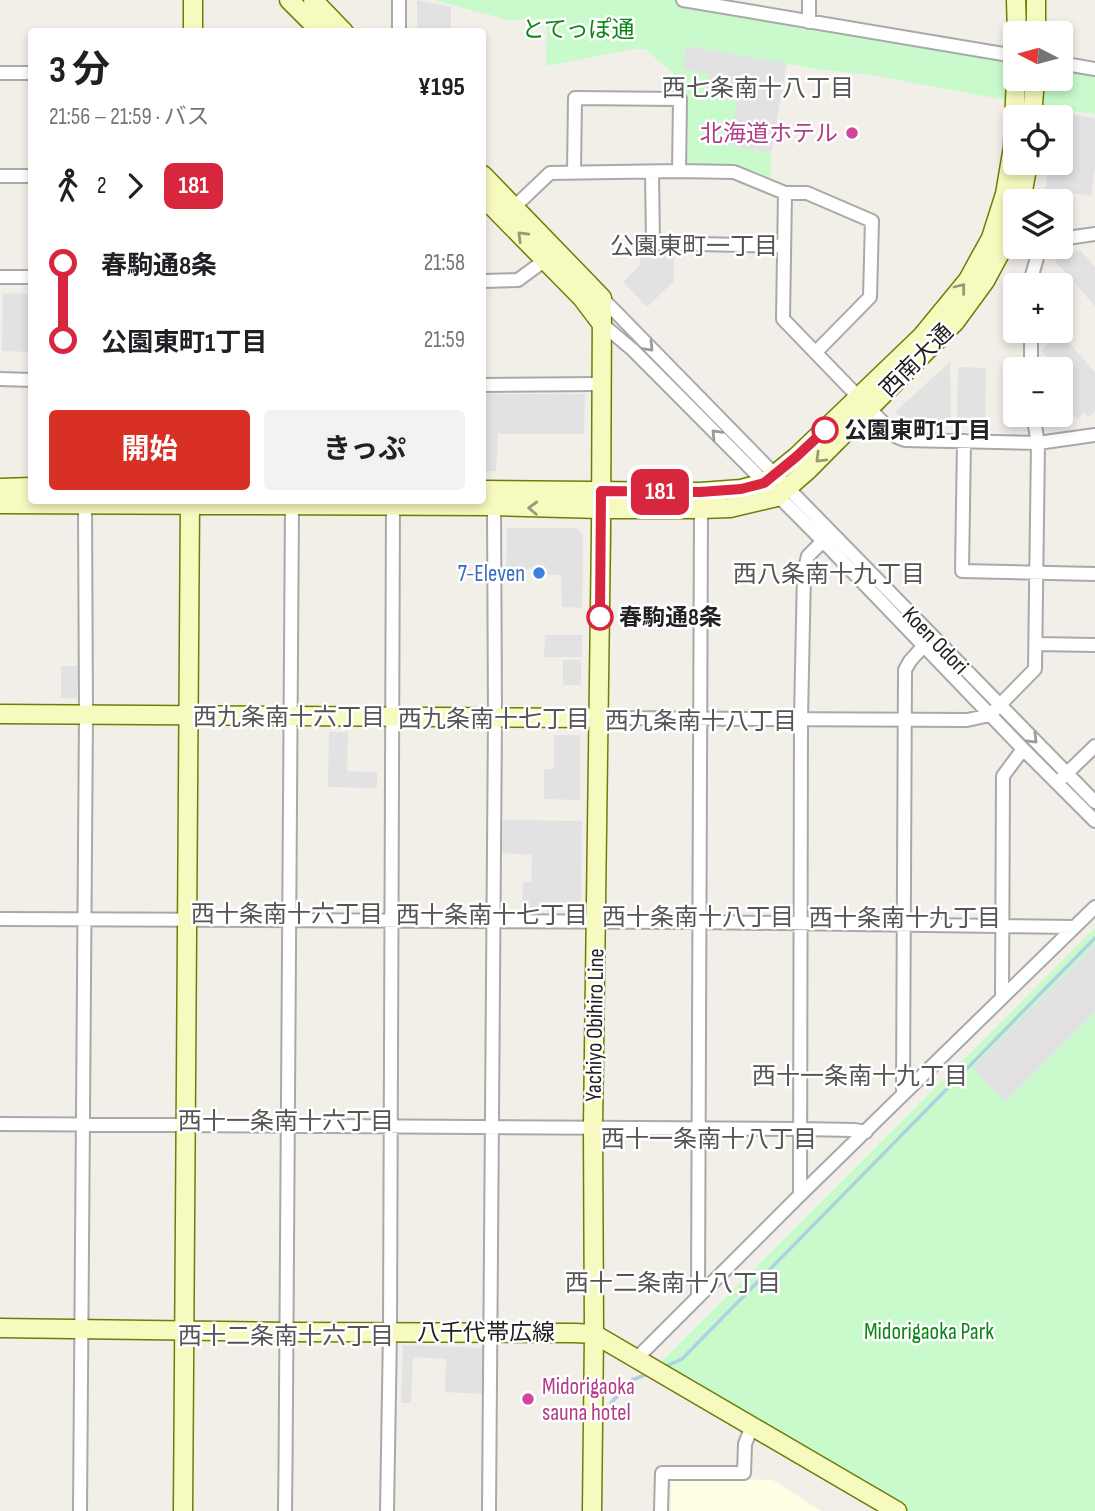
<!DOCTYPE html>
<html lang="ja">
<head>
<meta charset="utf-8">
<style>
  :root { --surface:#fff; --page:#f2f2f2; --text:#202124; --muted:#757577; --accent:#d93025 }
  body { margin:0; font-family:"Sofia Sans Condensed","Noto Sans JP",sans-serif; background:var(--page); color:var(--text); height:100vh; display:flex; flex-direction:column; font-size:26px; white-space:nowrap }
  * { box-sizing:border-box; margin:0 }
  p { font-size:23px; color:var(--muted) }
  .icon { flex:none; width:38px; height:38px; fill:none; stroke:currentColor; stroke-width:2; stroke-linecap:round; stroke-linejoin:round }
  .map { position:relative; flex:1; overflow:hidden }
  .side { position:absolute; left:28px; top:28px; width:458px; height:476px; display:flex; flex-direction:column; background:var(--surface); border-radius:7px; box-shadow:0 4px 10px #0003 }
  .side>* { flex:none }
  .badge { padding:0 14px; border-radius:10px; font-size:24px; line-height:46px }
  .needle { width:46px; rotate:276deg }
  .controls { position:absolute; left:1003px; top:21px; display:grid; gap:14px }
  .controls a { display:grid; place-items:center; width:70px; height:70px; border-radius:7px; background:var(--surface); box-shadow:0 4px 10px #0003; font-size:35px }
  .map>.badge { position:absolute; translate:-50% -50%; box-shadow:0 0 0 4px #fff }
  .legs { display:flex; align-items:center; gap:10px; height:77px; padding:0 21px; font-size:23px }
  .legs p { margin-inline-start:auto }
  .head { display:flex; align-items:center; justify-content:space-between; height:119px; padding:0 21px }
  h1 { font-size:38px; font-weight:700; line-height:52px }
  .action { display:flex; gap:14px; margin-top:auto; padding:14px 21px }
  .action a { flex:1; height:80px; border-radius:7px; background:var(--accent); color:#fff; font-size:28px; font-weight:700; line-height:80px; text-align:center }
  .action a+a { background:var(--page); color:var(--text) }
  ul { padding:0 21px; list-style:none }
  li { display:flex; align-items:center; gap:24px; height:77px; font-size:26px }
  li i { display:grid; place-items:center; width:10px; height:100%; margin:0 9px; background:currentColor }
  li i::after { content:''; width:18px; height:18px; margin:-9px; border:5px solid; border-radius:50%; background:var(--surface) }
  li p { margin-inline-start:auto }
  li:first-child i { background:linear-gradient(#0000 50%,currentColor 0) }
  li:last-child i { background:linear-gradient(currentColor 50%,#0000 0) }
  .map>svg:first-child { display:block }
  .education { fill:#ffffe5 }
  .park { fill:#c8facc }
  .parking { fill:#e2e2e2 }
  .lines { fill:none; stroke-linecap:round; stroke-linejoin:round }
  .stream { stroke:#aad3df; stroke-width:3.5 }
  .street-casing { stroke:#a9a9a9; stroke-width:16 }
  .secondary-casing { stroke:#707d05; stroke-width:21 }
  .street { stroke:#fff; stroke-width:12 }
  .secondary { stroke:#f7fabf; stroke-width:18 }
  .oneway { stroke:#979978 }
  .oneway2 { stroke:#9c9c9c }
  .line-1-casing { stroke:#fff; stroke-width:16 }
  .line-1 { stroke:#d7263d; stroke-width:10 }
  .hotel-dot { fill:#d1479c; stroke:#fff; stroke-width:2.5 }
  .stop-1-dot { fill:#fff; stroke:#d7263d; stroke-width:3.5 }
  .shop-dot { fill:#3f7fe0; stroke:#fff; stroke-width:2.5 }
  .labels { text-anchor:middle; stroke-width:5; stroke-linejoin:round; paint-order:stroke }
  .park-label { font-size:23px; fill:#0c8416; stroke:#fff }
  .hotel-label { font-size:23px; fill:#b23c85; stroke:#fff; text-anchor:end }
  .street-label { font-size:23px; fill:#222; stroke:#fff }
  .stop-label { font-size:23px; font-weight:bold; fill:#222; stroke:#fff; text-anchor:start }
  .shop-label { font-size:23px; fill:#366cbe; stroke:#fff; text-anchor:end }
  .neighbourhood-label { font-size:24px; fill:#555; stroke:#fff }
</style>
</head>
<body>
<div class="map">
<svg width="1095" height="1511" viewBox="0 0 1095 1511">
  <rect width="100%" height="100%" fill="#f2efe9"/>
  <path class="education" d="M671,1478L773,1480L821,1511H671Z"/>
  <path class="park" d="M433,0H683L1015,56V79H1060L1061,63L1095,69V114L1033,105L871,75L816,69L687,46L709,74L738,101L730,146L771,153V183L686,166V94L682,81L645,49H633L546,66L547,19L509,20Z
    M1095,928V1511H906L658,1365Z"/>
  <path class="parking" d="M417,0L451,7V31H417Z
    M686,46L787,63L771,153L730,146L737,101L706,96L709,74L683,69Z
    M1056,112L1095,118V166L1091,196L1045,189L1049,163H1060V117H1055Z
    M1080,250L1095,267V306L1055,261L1061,255Z
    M641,251L674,252V281L647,307L623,282L640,265Z
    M3,293L31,294V352L2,351Z
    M1041,331H1058L1095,372V411L1088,417L1084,413L1078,419L1061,400L1060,369L1043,368L1050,361L1041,351L1048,344L1038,333Z
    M950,362L951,425L907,426L895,412Z
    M958,367L986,368L985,425L957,424Z
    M483,394H585L584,434H498L496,471H483Z
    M507,528H576L583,535L582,608L562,607L561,575H537V569H506Z
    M545,635H582V657H544Z
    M563,660H581V685H563Z
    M61,666H78L77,698H61Z
    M329,732H348L347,771L377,772V788L328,787Z
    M554,735H580V800L544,799V769H554Z
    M503,820L582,821L581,900L574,908H522L523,882H531L532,855L502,853Z
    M1095,944V1012L1005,1102L972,1068Z
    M403,1345L485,1348L483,1394L445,1392L446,1359L413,1357L411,1403H401Z"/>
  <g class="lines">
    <path class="stream" d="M664,1367L682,1359L1095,938
      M611,1403L632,1380L650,1373"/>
    <g class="street-casing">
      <path id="street" d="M399,0V32
        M683,0L1015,56
        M809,0V22
        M1060,63L1095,69
        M0,73H32
        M574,172L575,98L680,99L679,171
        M652,172L653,243L784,246
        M0,176H32
        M785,193L783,319L897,437L905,440L1038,443L1095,435
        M508,213L550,173L679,171L734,172L785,193H807L872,221L870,297L816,352
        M1060,239L1095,234
        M0,277H32
        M483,281L518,280L545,260
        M1031,285V279L1040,247
        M602,298L1095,802
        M601,323L633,350L823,541L1023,749L1095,821
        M1031,369V331
        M0,379L32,380
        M483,385L601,384
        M964,441L962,571L1095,574
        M1036,644L1095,645
        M599,718L967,720L990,715L1035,669L1038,443L1033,415
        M1062,778L1095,746
        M0,919L698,922L1074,927
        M1002,997L1003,776L1023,749
        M903,1094L905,670L910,661L928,641
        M0,1124L800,1129L855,1130L866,1132
        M800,1195L801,719L804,572L808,556L828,536
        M698,1297C697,1034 701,771 701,509
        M636,1359L800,1195L1095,907
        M80,1511L86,715L85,505
        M285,1511C289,1176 287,841 292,505
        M387,1511L390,1331L393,500
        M489,1511L495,717L494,506
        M661,1511L662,1473H744L745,1444L752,1426"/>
    </g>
    <g class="secondary-casing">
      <path id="secondary" d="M289,0L321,32
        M313,0L344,32
        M1016,0L1017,33
        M193,32V0
        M1036,33V0
        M1032,117L1035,79
        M483,175L602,298L601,532L593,1127L594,1334L592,1511
        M483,197L582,298L601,323
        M1021,201L1028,163
        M0,488L32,487
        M483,490L700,492L741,489L764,483L796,457L922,336L968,280L981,256L991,238L1005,194L1013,147L1016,79
        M0,504L494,506L601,509H701L730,508L777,497L808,470L955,322L985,281L1006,242L1015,217
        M0,714L599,718
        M0,1328L287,1332L575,1333L594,1334L897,1511
        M183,1511L190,500"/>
    </g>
    <use href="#street" class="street"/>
    <use href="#secondary" class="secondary"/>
  </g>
  <defs><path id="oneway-chevron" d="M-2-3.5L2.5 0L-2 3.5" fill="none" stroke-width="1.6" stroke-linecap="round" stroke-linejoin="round" transform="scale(1.75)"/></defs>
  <g class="oneway">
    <use href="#oneway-chevron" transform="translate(522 236) rotate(-135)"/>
    <use href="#oneway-chevron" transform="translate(961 288) rotate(-52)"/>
    <use href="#oneway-chevron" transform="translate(820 458) rotate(135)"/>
    <use href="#oneway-chevron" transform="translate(533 508) rotate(-178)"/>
  </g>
  <g class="oneway2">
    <use href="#oneway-chevron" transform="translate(649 347) rotate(46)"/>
    <use href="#oneway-chevron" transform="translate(716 434) rotate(-134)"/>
    <use href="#oneway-chevron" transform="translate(1033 739) rotate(45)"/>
  </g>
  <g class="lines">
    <g class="line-1-casing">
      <path id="line-1" d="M600,617L601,491L700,492L741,489L764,483L796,457L825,430"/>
    </g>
    <use href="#line-1" class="line-1"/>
  </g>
  <g class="hotel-dot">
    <circle cx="852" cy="133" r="7"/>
    <circle cx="528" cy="1399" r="7"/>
  </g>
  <g class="stop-1-dot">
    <circle cx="825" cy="430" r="12"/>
    <circle cx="600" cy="617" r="12"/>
  </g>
  <circle class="shop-dot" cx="539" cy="573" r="7"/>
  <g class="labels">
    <g class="park-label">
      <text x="578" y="37">とてっぽ通</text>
      <text x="929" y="1339">Midorigaoka Park</text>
    </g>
    <g class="hotel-label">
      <text x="838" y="141">北海道ホテル</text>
      <text x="542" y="1394" text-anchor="start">Midorigaoka<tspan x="542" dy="26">sauna hotel</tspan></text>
    </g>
    <g class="street-label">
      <text transform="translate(916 360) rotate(-45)" y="8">西南大通</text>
      <text transform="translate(936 640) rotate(46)" y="8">Koen Odori</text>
      <text transform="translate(594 1025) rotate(-89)" y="8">Yachiyo Obihiro Line</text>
      <text x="486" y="1340">八千代帯広線</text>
    </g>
    <g class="stop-label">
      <text x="844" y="438">公園東町1丁目</text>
      <text x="619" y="625">春駒通8条</text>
    </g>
    <g class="shop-label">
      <text x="525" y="581">7-Eleven</text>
    </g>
    <g class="neighbourhood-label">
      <text x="758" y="96">西七条南十八丁目</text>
      <text x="694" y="254">公園東町一丁目</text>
      <text x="829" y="582">西八条南十九丁目</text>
      <text x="289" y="725">西九条南十六丁目</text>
      <text x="494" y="727">西九条南十七丁目</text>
      <text x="701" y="729">西九条南十八丁目</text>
      <text x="287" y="922">西十条南十六丁目</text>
      <text x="492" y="923">西十条南十七丁目</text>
      <text x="698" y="925">西十条南十八丁目</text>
      <text x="905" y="926">西十条南十九丁目</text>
      <text x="860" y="1084">西十一条南十九丁目</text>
      <text x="286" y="1129">西十一条南十六丁目</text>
      <text x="709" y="1147">西十一条南十八丁目</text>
      <text x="673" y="1291">西十二条南十八丁目</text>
      <text x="286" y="1344">西十二条南十六丁目</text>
    </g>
  </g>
</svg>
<div class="controls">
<a><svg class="needle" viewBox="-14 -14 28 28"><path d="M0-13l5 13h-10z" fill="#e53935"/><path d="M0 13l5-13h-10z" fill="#757577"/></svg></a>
<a><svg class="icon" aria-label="locate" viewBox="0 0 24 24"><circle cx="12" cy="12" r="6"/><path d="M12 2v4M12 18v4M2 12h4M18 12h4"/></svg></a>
<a><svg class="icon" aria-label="layers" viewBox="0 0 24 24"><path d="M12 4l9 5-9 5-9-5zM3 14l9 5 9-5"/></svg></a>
<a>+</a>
<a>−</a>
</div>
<b class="badge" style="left:660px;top:492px;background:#d7263d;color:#fff">181</b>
<section class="side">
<div class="head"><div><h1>3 分</h1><p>21:56 – 21:59 · バス</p></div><b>¥195</b></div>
<div class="legs"><svg class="icon" aria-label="walk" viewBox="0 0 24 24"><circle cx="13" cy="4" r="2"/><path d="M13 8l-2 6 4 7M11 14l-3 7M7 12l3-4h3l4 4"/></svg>2<svg class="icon" aria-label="forward" viewBox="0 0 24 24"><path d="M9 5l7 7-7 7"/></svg><b class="badge" style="background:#d7263d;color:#fff">181</b></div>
<ul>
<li><i style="color:#d7263d"></i><b>春駒通8条</b><p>21:58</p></li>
<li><i style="color:#d7263d"></i><b>公園東町1丁目</b><p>21:59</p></li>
</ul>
<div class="action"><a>開始</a><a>きっぷ</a></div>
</section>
</div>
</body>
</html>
